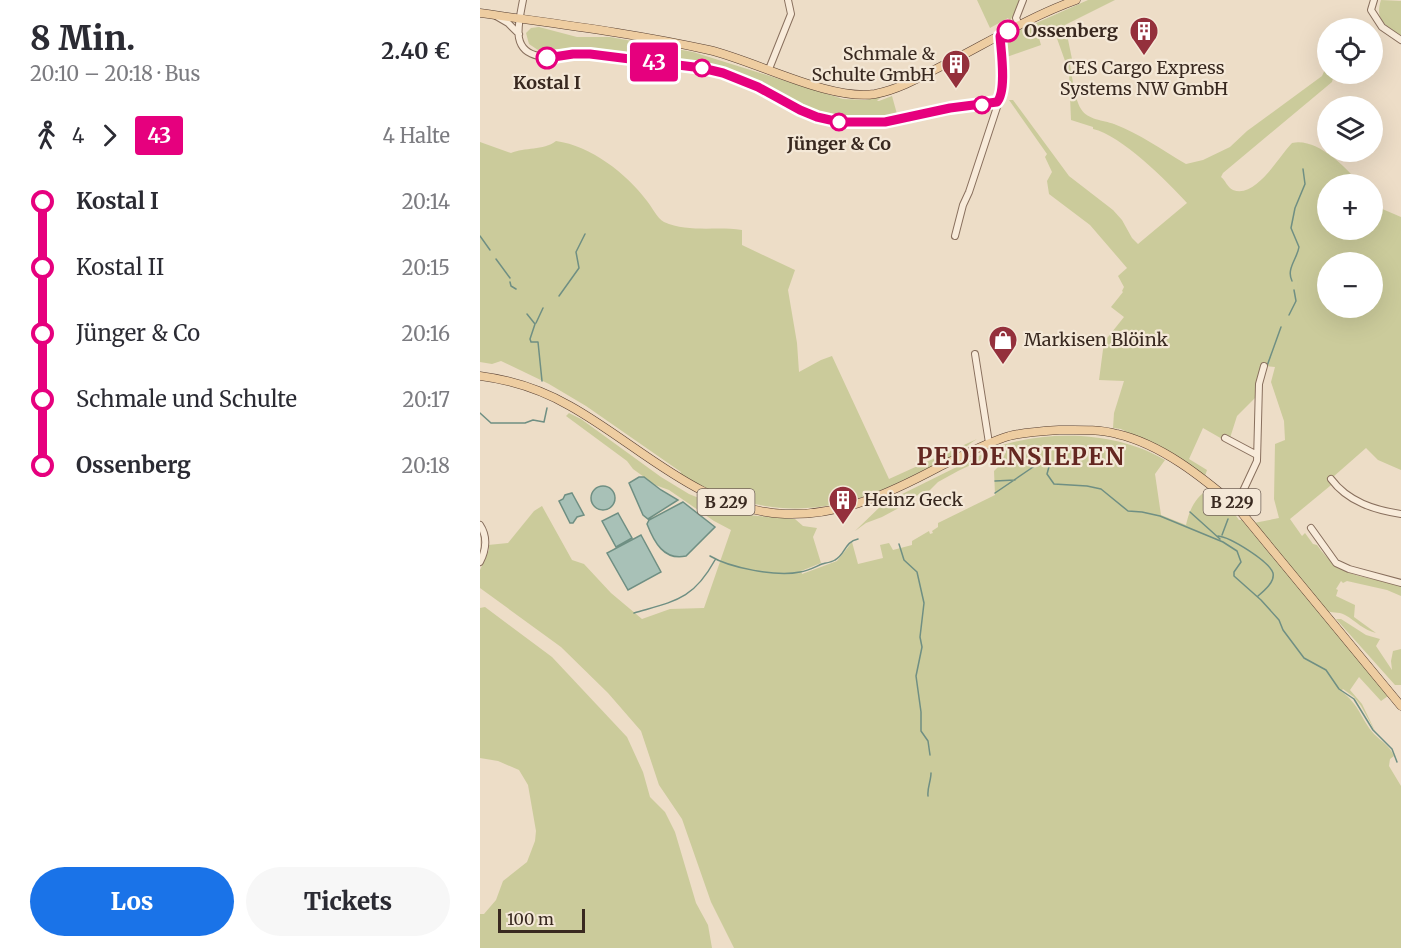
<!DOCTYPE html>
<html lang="de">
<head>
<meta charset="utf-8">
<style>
  :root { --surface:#fff; --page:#f7f7f7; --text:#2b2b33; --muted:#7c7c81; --accent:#1a73e8 }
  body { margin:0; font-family:Merriweather,serif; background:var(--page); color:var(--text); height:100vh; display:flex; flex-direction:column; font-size:22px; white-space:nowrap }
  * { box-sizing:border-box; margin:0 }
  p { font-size:20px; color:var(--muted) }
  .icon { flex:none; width:33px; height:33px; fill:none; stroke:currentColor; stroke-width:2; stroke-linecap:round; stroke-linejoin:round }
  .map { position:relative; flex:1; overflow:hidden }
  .panel { display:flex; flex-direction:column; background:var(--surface); width:480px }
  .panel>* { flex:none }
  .badge { padding:0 12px; border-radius:4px; font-size:21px; line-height:39px }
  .fabs { position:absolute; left:837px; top:18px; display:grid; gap:12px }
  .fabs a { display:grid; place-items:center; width:66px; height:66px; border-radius:50%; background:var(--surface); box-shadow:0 6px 24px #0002; font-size:30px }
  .scale { position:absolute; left:18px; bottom:15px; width:87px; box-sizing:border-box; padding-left:6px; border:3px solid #392920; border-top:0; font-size:16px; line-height:21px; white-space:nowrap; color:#392920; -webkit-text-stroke:4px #f4e8d7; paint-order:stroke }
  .map>.badge { position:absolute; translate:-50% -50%; box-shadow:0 0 0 3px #fff }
  .legs { display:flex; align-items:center; gap:9px; height:66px; padding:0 30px; font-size:20px }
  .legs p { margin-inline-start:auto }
  .head { display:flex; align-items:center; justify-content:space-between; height:102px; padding:0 30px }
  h1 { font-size:33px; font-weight:800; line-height:45px }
  .cta { display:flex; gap:12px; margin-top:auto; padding:12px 30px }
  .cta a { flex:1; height:69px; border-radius:36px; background:var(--accent); color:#fff; font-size:24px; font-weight:800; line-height:69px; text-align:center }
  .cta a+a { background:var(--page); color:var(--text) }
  ul { padding:0 30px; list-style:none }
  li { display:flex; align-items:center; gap:21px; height:66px; font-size:22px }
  li i { display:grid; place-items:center; width:9px; height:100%; margin:0 8px; background:currentColor }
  li i::after { content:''; width:15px; height:15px; margin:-8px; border:4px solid; border-radius:50%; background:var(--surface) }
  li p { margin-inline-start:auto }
  li:first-child i { background:linear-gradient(#0000 50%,currentColor 0) }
  li:last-child i { background:linear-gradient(currentColor 50%,#0000 0) }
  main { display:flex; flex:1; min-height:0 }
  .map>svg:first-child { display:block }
  .green { fill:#cbcb9b; fill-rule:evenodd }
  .water { fill:#a8c1b7; stroke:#6f8f83; stroke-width:1.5 }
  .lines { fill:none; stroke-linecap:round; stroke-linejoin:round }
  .stream { stroke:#6f8f83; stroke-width:1.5 }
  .minor-casing { stroke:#886f5d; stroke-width:8 }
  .major-casing { stroke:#563e31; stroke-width:9 }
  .minor { stroke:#f8ebda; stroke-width:6 }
  .major { stroke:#eecda1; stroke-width:8 }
  .line-1-casing { stroke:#fff; stroke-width:14 }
  .line-1 { stroke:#e6007e; stroke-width:9 }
  .stop-1-dot { fill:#fff; stroke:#e6007e; stroke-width:3 }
  .labels { text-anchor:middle; stroke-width:4.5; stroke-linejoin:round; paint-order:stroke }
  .shield { fill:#f4e8d7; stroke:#716257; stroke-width:1.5 }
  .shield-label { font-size:16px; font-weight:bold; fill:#392920 }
  .stop-label { font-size:18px; font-weight:bold; fill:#392920; stroke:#f4e8d7 }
  .poi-label { font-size:18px; fill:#392920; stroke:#f4e8d7; text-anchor:start }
  .district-label { font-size:24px; font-weight:bold; letter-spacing:1.5px; fill:#642721; stroke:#f4e8d7 }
</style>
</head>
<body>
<main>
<section class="panel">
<div class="head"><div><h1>8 Min.</h1><p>20:10 – 20:18 · Bus</p></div><b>2.40 €</b></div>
<div class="legs"><svg class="icon" aria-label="walk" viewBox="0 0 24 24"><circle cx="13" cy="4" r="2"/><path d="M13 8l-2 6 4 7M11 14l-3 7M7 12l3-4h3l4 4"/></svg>4<svg class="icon" aria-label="forward" viewBox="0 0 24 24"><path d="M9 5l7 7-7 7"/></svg><b class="badge" style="background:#e6007e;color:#fff">43</b><p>4 Halte</p></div>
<ul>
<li><i style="color:#e6007e"></i><b>Kostal I</b><p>20:14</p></li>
<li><i style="color:#e6007e"></i><span>Kostal II</span><p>20:15</p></li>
<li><i style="color:#e6007e"></i><span>Jünger &amp; Co</span><p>20:16</p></li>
<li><i style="color:#e6007e"></i><span>Schmale und Schulte</span><p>20:17</p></li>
<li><i style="color:#e6007e"></i><b>Ossenberg</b><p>20:18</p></li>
</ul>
<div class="cta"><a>Los</a><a>Tickets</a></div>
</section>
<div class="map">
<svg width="921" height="948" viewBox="0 0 921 948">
  <rect width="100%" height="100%" fill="#edddc7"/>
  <path class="green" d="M497,0H541L530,21L528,18L510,28Z
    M608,0H635L585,25L592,59L589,60C592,73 594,98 601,109C608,120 623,120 634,124C660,134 682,150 706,164L723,160L750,147L767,131L842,76L847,65L848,74H854L852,82L743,173L741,177C746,181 747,187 753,190C776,199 799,156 812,143C836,137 866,167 880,184H848V230H892L893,200L900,208L921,217V470L898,460L886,448L853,477L856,481L810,519L822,536L825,533L833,544L837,545C862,581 883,574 921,586V596L907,590L867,581L863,583L861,581L856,589L858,590L856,596L875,605L874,617L896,633C883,630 876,621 865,615C858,611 852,614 846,610L774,523L799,518L794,499L795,444L805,440L804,421L791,382L795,367L786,366L780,393L757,416L750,438L744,440L723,428L709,459L727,470L725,476L706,463L641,429L633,428L634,413L644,381L619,380L624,342L644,317L631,307L643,292L642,291L644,287L638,276L647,268L610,225L569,194L567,181L572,172L565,157L567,154L529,100H533L589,176L633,210L642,220L652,238L658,244L707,203C687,181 641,135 613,129V127L591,120L589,72L575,33L559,38L561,45L524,58L523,41L527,36ZM848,262H892V308H848Z
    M901,0L921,1V36C907,26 894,21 901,0Z
    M59,27L97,37H130L213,52L363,99L385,100L401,97L397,101H399L412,96L417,114C360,123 331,111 281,86L282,83L246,68L209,60L106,48L58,50L49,44L46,33L51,28Z
    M76,141C111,146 146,173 167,201C172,207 177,218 184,222C208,233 237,226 262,230V245L315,270L308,290L317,343L319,372L341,360L352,356L409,479L497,439C490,443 485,448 478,452C465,461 448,468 434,475C348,519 284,520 199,475L201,472L106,406L69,384L21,361L12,364L0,362V142L31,153C45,147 63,151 76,141Z
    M89,413L101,419L181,477L209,494L249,510L267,515L315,519L323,526L337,528L333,537L341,563L321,571L322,574L357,561L372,542L378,564L403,558L400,545L409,543L413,550L432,545V541L449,531L450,534L453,533L452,531L458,527V523L515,495L514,471L519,466L526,452L522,445C573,430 638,432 685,460L675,474L681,515L706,525C709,511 715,497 728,490C742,495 751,509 759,520H762L908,696L901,701L879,677L870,690L882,704L896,733L881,706L874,697L863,689L861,691C880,705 880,718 894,734C902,742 910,746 914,756L910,759L909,766L921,786V948H254L231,902L202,819L179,785L161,731L128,693L81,647L0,588V570L9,550L8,545L28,543L54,511L62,506L92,560L104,564L131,593L162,619L190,609L224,608L251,530L234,521L189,490L175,485L153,469L147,461L86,416Z
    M509,451L503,459L478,471L458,482L450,490L439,494L428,503L402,517L386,523L375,531L404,503Z
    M5,607L72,657L147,737L163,772L170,797L185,812L195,832L216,903L228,925L232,948H0V914H4L16,900L23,881L47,862L55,841L56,831L48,785L39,770L18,761L0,758V608Z
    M856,619H861L886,635L900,639L896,646L912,670L911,661L913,651L921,649V685H915Z"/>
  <path class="water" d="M159,477H164L181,490L198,500L168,519L163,515L149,483Z
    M111 498a12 12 0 1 1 24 0a12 12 0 1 1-24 0Z
    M92,493L104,515L97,517L93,523H90L79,501L83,499L85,495Z
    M203,502L235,527L206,556C184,561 174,542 167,524L169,520Z
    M138,513L152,538L136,547L122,521Z
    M161,535L181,572L148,590L127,553Z"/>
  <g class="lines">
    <path class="stream" d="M0,236L10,250
      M16,259L30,278
      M812,281C806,269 817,259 819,247L811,228L815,208L825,184L823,169
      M30,282L31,286L36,289
      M79,296L99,268L96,252L105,234
      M47,314L55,324L50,339L51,342H58L62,381
      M809,315L816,301L814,290
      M56,323L63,308
      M787,366L801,327
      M0,413L11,423H45L53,420L64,422L67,408
      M515,481L535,480
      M515,493L556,465L566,461L570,463L567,474L574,484L607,486L621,489L648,511L662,512L680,516L743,542L757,551L761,562L754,572V576L781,600L799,620L803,630L824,658L846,670L859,689L874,699L893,730L912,749L917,762
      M710,512L740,539
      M742,535L748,519
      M738,536C750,537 789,561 793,573C795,582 784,591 778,596
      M419,544L424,560L437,572L444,603L440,637L442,647L436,676L441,712V731L448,741L450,755
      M230,556C250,568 297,577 320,572C328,571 335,567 342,564C346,563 352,562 355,560C366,554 364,542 378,539
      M154,613C195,601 213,600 235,560
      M448,796C447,788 451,781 451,773"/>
    <g class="minor-casing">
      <path id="minor" d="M43,0C41,11 37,27 39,38C45,68 90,53 110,54L222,68L243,73L278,87L320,110L337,117L359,122L397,123L470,108L514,104L519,101
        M894,0L891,10L902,27L921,40
        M16,16L28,23L39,34
        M539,25L536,18L543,0
        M289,69L311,14L308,0
        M475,236L483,205L489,192L520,98L522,65L520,36
        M495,354L509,443
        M745,438L777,455
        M851,479C868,502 895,510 921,514
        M756,506L777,461L779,384L784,366
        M0,525C8,537 6,550 0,562
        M831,528L856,563L869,569L921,583"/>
    </g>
    <g class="major-casing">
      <path id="major" d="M0,13C77,24 153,33 229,50C276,61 349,101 395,94C416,90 435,80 454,70C501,47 546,18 596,0
        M0,376C31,380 62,390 90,406C160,445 219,510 305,514C362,516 410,493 459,467C482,456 505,443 529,436C545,432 562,431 579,430C598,430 618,429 637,434C681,444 722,477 756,506L921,706"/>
    </g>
    <use href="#minor" class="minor"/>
    <use href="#major" class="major"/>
  </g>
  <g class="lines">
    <g class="line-1-casing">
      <path id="line-1" d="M67,58L93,54H110L222,68L243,73L278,87L320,110L337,117L359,122H405L470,108L517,102C527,91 521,51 520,36L528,31"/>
    </g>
    <use href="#line-1" class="line-1"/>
  </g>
  <defs>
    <g id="building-pin" transform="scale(1.5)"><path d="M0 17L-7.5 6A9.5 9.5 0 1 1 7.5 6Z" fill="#94303c" stroke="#f4e8d7"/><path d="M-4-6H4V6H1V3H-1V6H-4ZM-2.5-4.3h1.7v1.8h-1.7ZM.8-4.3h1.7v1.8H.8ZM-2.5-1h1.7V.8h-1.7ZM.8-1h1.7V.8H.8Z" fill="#fff"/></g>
    <g id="shop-pin" transform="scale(1.5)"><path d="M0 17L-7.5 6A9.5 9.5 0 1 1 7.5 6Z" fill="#94303c" stroke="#f4e8d7"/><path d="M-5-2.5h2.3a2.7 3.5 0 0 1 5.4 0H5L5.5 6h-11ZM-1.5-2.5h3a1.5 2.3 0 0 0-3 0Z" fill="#fff"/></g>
  </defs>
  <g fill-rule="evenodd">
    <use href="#building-pin" x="664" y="31"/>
    <use href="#building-pin" x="476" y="64"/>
    <use href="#shop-pin" x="523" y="340"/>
    <use href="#building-pin" x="363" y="500"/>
  </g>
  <g class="stop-1-dot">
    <circle cx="528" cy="31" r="10"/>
    <circle cx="67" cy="58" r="10"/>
    <circle cx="222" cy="68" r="8"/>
    <circle cx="502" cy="105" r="8"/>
    <circle cx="359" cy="122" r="8"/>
  </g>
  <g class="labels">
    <g class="shield">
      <rect x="217.5" y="489" width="57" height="26" rx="4.5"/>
      <rect x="723.5" y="489" width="57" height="26" rx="4.5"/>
    </g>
    <g class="shield-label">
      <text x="246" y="508">B 229</text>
      <text x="752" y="508">B 229</text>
    </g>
    <g class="stop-label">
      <text x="544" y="37" text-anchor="start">Ossenberg</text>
      <text x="67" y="89">Kostal I</text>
      <text x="359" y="150">Jünger &amp; Co</text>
    </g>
    <g class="poi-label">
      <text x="455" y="60" text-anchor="end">Schmale &amp;<tspan x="455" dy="21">Schulte GmbH</tspan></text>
      <text x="664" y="74" text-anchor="middle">CES Cargo Express<tspan x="664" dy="21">Systems NW GmbH</tspan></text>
      <text x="544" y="346">Markisen Blöink</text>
      <text x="384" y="506">Heinz Geck</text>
    </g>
    <g class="district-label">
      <text x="541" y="465">PEDDENSIEPEN</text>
    </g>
  </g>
</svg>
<div class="fabs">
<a><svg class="icon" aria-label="locate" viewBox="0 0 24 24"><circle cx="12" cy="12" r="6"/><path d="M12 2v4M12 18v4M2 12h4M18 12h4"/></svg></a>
<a><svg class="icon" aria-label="layers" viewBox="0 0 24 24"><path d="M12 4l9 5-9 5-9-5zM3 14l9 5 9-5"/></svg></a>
<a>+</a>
<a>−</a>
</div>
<div class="scale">100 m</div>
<b class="badge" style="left:174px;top:62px;background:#e6007e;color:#fff">43</b>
</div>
</main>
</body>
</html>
